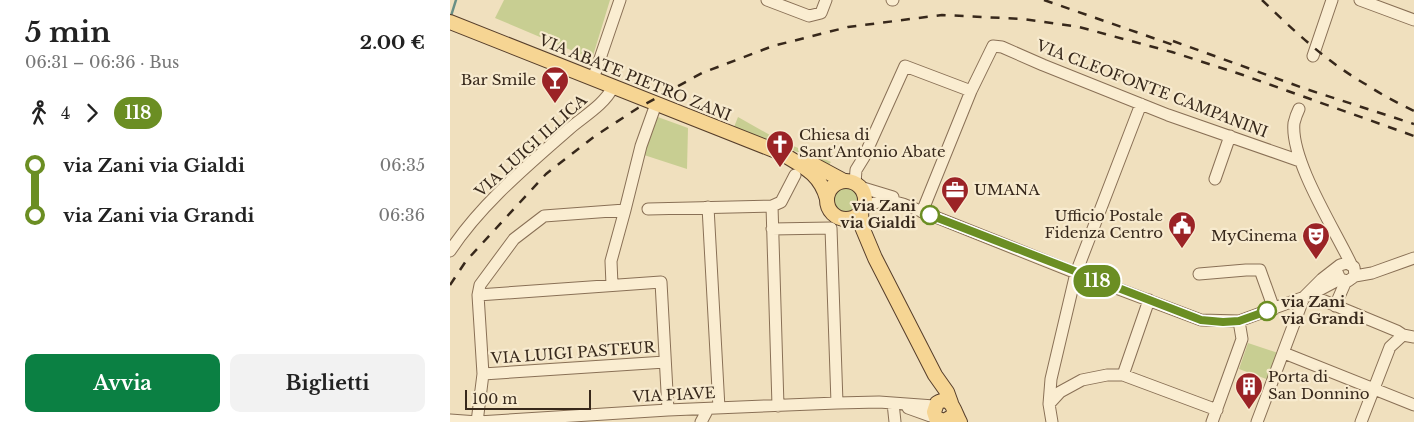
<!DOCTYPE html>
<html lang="it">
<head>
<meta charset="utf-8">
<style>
  :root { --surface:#fff; --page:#f2f2f2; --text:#222; --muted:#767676; --accent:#0b8043 }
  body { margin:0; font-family:"Libre Baskerville",serif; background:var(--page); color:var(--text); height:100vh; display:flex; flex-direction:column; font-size:19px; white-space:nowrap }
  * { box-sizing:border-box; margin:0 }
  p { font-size:16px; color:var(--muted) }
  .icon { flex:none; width:28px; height:28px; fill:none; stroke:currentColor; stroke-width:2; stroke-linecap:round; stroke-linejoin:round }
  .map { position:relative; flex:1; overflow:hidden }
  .drawer { display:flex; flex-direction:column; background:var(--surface); width:450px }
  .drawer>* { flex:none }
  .badge { padding:0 10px; border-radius:16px; font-size:18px; line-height:32px }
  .scale { position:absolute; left:15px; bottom:12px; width:126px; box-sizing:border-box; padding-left:5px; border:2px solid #37281b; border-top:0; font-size:14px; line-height:18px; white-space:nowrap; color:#37281b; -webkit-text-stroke:4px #f7eace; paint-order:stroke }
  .map>.badge { position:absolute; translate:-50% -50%; box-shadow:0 0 0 2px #fff }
  .legs { display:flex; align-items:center; gap:8px; height:55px; padding:0 25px; font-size:16px }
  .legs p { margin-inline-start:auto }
  .overview { display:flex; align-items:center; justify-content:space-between; height:85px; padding:0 25px }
  h1 { font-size:28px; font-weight:800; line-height:38px }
  .primary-button { display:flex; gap:10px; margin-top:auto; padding:10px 25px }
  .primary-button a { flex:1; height:58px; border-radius:10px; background:var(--accent); color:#fff; font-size:20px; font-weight:800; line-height:58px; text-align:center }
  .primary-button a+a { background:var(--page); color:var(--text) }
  ul { padding:0 25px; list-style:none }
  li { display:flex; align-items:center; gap:18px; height:50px; font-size:19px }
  li i { display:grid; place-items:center; width:8px; height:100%; margin:0 6px; background:currentColor }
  li i::after { content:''; width:12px; height:12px; margin:-6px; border:4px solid; border-radius:50%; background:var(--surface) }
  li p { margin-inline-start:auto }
  li:first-child i { background:linear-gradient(#0000 50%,currentColor 0) }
  li:last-child i { background:linear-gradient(currentColor 50%,#0000 0) }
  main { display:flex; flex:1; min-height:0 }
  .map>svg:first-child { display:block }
  .green { fill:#c8ce92 }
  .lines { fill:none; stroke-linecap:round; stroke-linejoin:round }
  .stream { stroke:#698f85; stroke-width:2.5 }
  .minor-casing { stroke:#897056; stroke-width:13 }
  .major-casing { stroke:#563e2b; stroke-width:16 }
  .minor { stroke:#faedd1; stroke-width:11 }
  .major { stroke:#f6d593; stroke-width:14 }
  .rail { stroke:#37281b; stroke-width:2.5; stroke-dasharray:9 9; stroke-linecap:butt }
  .line-1-casing { stroke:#fff; stroke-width:11 }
  .line-1 { stroke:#6b8e23; stroke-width:8 }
  .stop-1-dot { fill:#fff; stroke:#6b8e23; stroke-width:2.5 }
  .labels { text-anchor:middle; stroke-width:4.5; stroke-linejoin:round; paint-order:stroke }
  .street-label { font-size:15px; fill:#37281b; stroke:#f7eace }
  .poi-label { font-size:15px; fill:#37281b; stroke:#f7eace; text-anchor:end }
  .stop-label { font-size:15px; font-weight:bold; fill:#37281b; stroke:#f7eace; text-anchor:end }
</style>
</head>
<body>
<main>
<section class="drawer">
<div class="overview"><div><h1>5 min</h1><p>06:31 – 06:36 · Bus</p></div><b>2.00 €</b></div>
<div class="legs"><svg class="icon" aria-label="walk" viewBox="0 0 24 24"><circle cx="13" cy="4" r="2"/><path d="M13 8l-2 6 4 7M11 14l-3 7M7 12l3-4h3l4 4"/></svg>4<svg class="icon" aria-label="forward" viewBox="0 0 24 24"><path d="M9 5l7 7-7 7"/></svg><b class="badge" style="background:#6b8e23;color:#fff">118</b></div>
<ul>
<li><i style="color:#6b8e23"></i><b>via Zani via Gialdi</b><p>06:35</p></li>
<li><i style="color:#6b8e23"></i><b>via Zani via Grandi</b><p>06:36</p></li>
</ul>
<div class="primary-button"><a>Avvia</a><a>Biglietti</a></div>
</section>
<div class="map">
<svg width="964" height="422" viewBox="0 0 964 422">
  <rect width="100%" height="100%" fill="#f0e0be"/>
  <path class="green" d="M54,0H160L142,59L45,18Z
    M205,116L238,128L237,169L194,155Z
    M288,117L327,139L381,162L376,168L360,157L284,127Z
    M382 200a13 13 0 1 1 26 0a13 13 0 1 1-26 0Z
    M798,343L828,353L819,380L789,369Z"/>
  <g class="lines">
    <path class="stream" d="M1,16L6,0"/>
    <g class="minor-casing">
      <path id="minor" d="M317,0L359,16L371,13L376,0
        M442,0H443
        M910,0L964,20
        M863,56L882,0
        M143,79L170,0
        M849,109C847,113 845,119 844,123C840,160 885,230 901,264
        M765,179L780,136
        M405,183L406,170L414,157L455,66L521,91
        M410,187L443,197
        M322,206L328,406
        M258,207L269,408
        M414,207C430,200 436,200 453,204L626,273L751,320L789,321L860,295L890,279
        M198,209L322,206L331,202L345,175
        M472,212L521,91L543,46L552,47L593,65L718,115L850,161
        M322,229L381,228L387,403
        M0,251C31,204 77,166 119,129C134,116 154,105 163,87
        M887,272L890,279L898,281L905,276L922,273L964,258
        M749,274L796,270H810L824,309
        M162,285L161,261L175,210
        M28,295L211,282L218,410
        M860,295L947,331L953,335L964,337
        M885,306L896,281
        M834,353L964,405
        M33,374L215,362
        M673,375L699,300
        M443,403L445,422
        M599,404L610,392L632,380L657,375H673L767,410
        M458,408L486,418
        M0,420L28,422L218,410L387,403L429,402L484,406
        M27,422L33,374L28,295L30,285L64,239L94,216L175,210L191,146L206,104
        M251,422L258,409
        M602,422L599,404L601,379L626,273L691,104
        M762,422L792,339L789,321
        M807,422L854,297L872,279L890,265L897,263L904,267L905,276
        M911,422L940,347L953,335"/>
    </g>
    <g class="major-casing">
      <path id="major" d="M0,22L331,153C352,166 370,173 377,199
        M355,160L394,181
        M377 200a19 19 0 1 1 38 0a19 19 0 1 1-38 0Z
        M411,212L412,227L425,258L485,375L497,392L501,403
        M504,410L503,416L494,421L486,418L484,412L487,403C502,394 504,412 510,422"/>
    </g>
    <use href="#minor" class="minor"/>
    <use href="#major" class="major"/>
    <path class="rail" d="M594,0L729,47
      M812,0C844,31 878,63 917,85C932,95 948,103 964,111
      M723,41L856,89L964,124
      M0,285L16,261L96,174L145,136L188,108L252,73L323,46L398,27L492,15L573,19L629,27L722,52L793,75L964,136"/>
  </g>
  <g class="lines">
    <g class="line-1-casing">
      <path id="line-1" d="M480,215L751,320L773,322L789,321L817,311"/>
    </g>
    <use href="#line-1" class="line-1"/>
  </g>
  <defs>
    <g id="bar-pin" transform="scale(1.4375)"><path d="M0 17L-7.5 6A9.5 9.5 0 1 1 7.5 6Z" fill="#9b2326" stroke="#f7eace"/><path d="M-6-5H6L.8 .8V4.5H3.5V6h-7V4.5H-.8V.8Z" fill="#fff"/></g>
    <g id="church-pin" transform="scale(1.4375)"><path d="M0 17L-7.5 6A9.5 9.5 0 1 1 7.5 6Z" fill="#9b2326" stroke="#f7eace"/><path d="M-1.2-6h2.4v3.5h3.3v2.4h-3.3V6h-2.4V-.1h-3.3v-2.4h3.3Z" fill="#fff"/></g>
    <g id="office-pin" transform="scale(1.4375)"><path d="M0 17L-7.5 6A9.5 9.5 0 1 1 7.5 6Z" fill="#9b2326" stroke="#f7eace"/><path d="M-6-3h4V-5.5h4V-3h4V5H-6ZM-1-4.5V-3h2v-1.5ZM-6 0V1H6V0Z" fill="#fff"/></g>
    <g id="civic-pin" transform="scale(1.4375)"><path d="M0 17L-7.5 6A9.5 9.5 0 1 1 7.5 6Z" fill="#9b2326" stroke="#f7eace"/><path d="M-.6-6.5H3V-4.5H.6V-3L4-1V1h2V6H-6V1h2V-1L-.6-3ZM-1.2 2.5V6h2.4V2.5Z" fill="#fff"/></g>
    <g id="theatre-pin" transform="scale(1.4375)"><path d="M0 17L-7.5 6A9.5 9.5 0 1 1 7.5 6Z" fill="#9b2326" stroke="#f7eace"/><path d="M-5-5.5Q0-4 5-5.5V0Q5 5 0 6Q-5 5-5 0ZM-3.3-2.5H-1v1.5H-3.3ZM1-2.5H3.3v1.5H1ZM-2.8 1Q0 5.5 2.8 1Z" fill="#fff"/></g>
    <g id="building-pin" transform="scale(1.4375)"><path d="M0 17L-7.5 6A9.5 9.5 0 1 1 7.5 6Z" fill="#9b2326" stroke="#f7eace"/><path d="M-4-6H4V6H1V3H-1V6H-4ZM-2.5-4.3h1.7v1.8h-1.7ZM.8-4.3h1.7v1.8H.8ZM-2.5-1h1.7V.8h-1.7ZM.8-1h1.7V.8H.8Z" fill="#fff"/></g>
  </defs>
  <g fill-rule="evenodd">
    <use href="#bar-pin" x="105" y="80"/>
    <use href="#church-pin" x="330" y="144"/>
    <use href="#office-pin" x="505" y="190"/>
    <use href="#civic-pin" x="732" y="225"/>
    <use href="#theatre-pin" x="866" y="236"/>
    <use href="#building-pin" x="799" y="386"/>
  </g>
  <g class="stop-1-dot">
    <circle cx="480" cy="215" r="9"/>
    <circle cx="817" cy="311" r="9"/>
  </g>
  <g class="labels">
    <g class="street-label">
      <text transform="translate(185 78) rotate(22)" y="5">VIA ABATE PIETRO ZANI</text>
      <text transform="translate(702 89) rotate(21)" y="5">VIA CLEOFONTE CAMPANINI</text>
      <text transform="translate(81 146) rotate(-42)" y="5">VIA LUIGI ILLICA</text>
      <text transform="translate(123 353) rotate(-4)" y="5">VIA LUIGI PASTEUR</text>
      <text transform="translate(224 395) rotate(-3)" y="5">VIA PIAVE</text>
    </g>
    <g class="poi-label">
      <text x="86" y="85">Bar Smile</text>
      <text x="349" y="140" text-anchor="start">Chiesa di<tspan x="349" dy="17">Sant'Antonio Abate</tspan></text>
      <text x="524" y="195" text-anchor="start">UMANA</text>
      <text x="713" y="221">Ufficio Postale<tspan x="713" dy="17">Fidenza Centro</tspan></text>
      <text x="847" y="241">MyCinema</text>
      <text x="818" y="382" text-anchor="start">Porta di<tspan x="818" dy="17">San Donnino</tspan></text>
    </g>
    <g class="stop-label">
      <text x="466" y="211">via Zani<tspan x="466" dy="17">via Gialdi</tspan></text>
      <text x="831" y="307" text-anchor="start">via Zani<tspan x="831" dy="17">via Grandi</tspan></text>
    </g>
  </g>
</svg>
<div class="scale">100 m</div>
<b class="badge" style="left:647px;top:281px;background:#6b8e23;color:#fff">118</b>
</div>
</main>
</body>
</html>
